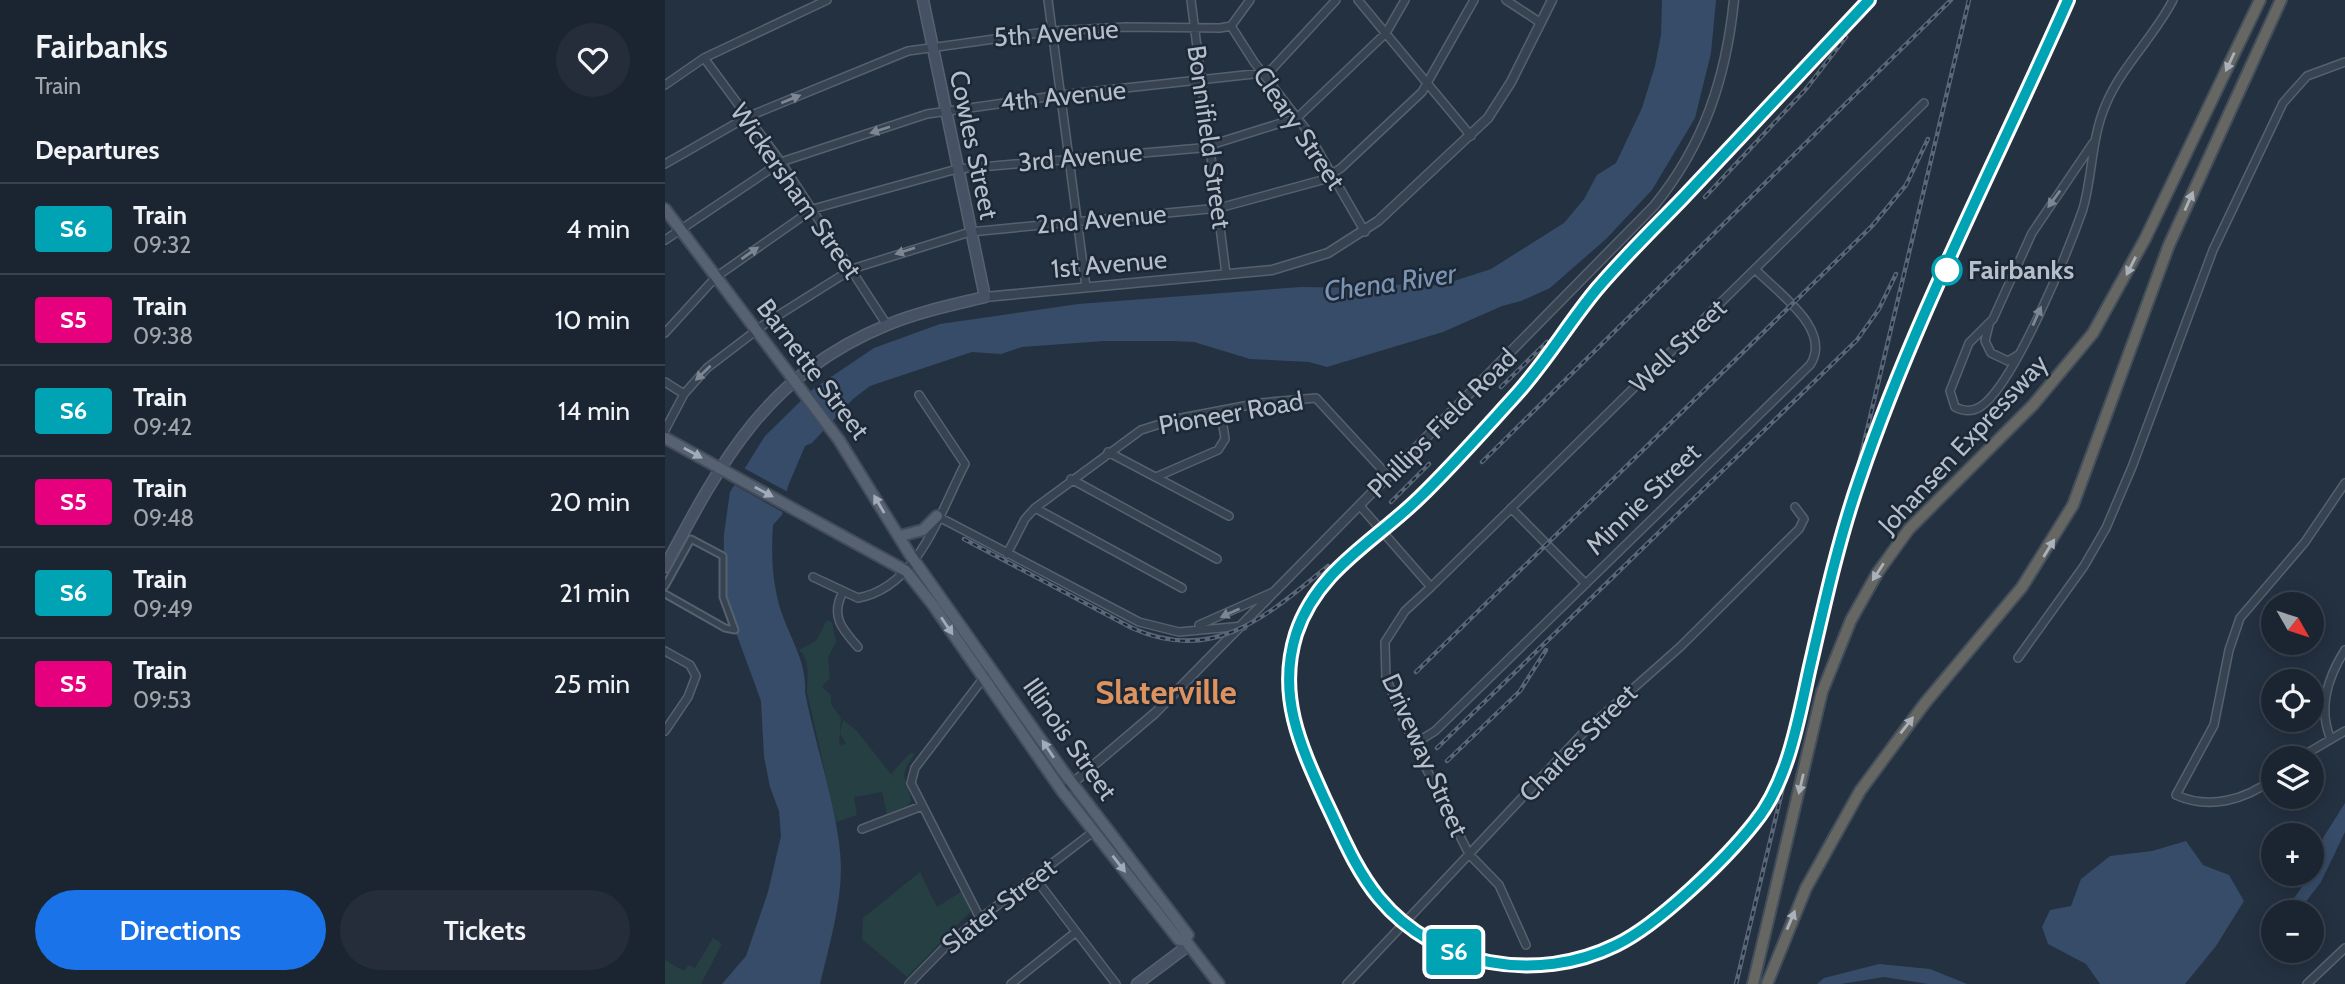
<!DOCTYPE html>
<html lang="en">
<head>
<meta charset="utf-8">
<style>
  :root { --surface:#1b2531; --page:#242d39; --text:#f1f3f6; --muted:#a0a5ab; --line:#39424d; --accent:#1a73e8 }
  body { margin:0; font-family:Cabin,sans-serif; background:var(--page); color:var(--text); height:100vh; display:flex; flex-direction:column; font-size:26px; white-space:nowrap }
  * { box-sizing:border-box; margin:0 }
  p { font-size:23px; color:var(--muted) }
  .icon { flex:none; width:38px; height:38px; fill:none; stroke:currentColor; stroke-width:2; stroke-linecap:round; stroke-linejoin:round }
  .map { position:relative; flex:1; overflow:hidden }
  .details { display:flex; flex-direction:column; background:var(--surface); width:665px }
  .details>* { flex:none }
  .badge { padding:0 14px; border-radius:5px; font-size:24px; line-height:46px }
  .needle { width:46px; rotate:129deg }
  .fabs { position:absolute; left:1596px; top:592px; display:grid; gap:14px }
  .fabs a { display:grid; place-items:center; width:63px; height:63px; border-radius:50%; background:var(--surface); box-shadow:0 4px 18px #0003,0 0 0 2px var(--line); font-size:35px }
  .map>.badge { position:absolute; translate:-50% -50%; box-shadow:0 0 0 4px #fff }
  h2 { padding:0 35px; font-size:26px; line-height:63px }
  .round { display:grid; place-items:center; flex:none; width:74px; height:74px; border-radius:37px; background:var(--page) }
  .summary { display:flex; align-items:center; justify-content:space-between; height:119px; padding:0 35px }
  h1 { font-size:33px; font-weight:600; line-height:52px }
  .action { display:flex; gap:14px; margin-top:auto; padding:14px 35px }
  .action a { flex:1; height:80px; border-radius:42px; background:var(--accent); color:#fff; font-size:28px; font-weight:600; line-height:80px; text-align:center }
  .action a+a { background:var(--page); color:var(--text) }
  ul { padding:0; list-style:none }
  li { display:flex; align-items:center; gap:21px; height:91px; padding:0 35px; border-top:2px solid var(--line) }
  li div { flex:1 }
  li b { display:block; font-size:26px }
  li em { font-style:normal }
  li .badge { min-width:77px; font-weight:700; text-align:center }
  main { display:flex; flex:1; min-height:0 }
  .map>svg:first-child { display:block }
  .green { fill:#263f42 }
  .water { fill:#374c69 }
  .pier { fill:#243141 }
  .lines { fill:none; stroke-linecap:round; stroke-linejoin:round }
  .pedestrian-casing { stroke:#56616e; stroke-width:9 }
  .minor-casing { stroke:#56616e; stroke-width:10 }
  .tertiary-casing { stroke:#56616e; stroke-width:11 }
  .secondary-casing { stroke:#56616e; stroke-width:13 }
  .primary-casing { stroke:#424c5a; stroke-width:14 }
  .trunk-casing { stroke:#434e5b; stroke-width:14 }
  .pedestrian { stroke:#384351; stroke-width:5 }
  .minor { stroke:#384351; stroke-width:7 }
  .tertiary { stroke:#384351; stroke-width:8 }
  .secondary { stroke:#465264; stroke-width:10 }
  .primary { stroke:#566271; stroke-width:10 }
  .trunk { stroke:#666663; stroke-width:10 }
  .rail-casing { stroke:#5a6778; stroke-width:4.5 }
  .rail { stroke:#1d2836; stroke-width:2; stroke-dasharray:5; stroke-linecap:butt }
  .oneway { fill:#a9b1bb }
  .oneway2 { fill:#7d8794 }
  .oneway3 { fill:#a2acb9 }
  .line-casing { stroke:#fff; stroke-width:16 }
  .line { stroke:#00a3b4; stroke-width:10 }
  .stop-dot { fill:#fff; stroke:#00a3b4; stroke-width:3.5 }
  .labels { text-anchor:middle; stroke-width:5; stroke-linejoin:round; paint-order:stroke }
  .street-label { font-size:26px; fill:#b5becb; stroke:#1d2836 }
  .stop-label { font-size:26px; font-weight:bold; fill:#b5becb; stroke:#1d2836; text-anchor:start }
  .water-label { font-size:28px; font-style:italic; fill:#7b94b4; stroke:#1d2836 }
  .district-label { font-size:33px; font-weight:bold; fill:#dc935f; stroke:#1d2836 }
</style>
</head>
<body>
<main>
<section class="details">
<div class="summary"><div><h1>Fairbanks</h1><p>Train</p></div><a class="round"><svg class="icon" aria-label="heart" viewBox="0 0 24 24"><path d="M12 20l-8-8c-3-5 5-10 8-4 3-6 11-1 8 4z"/></svg></a></div>
<h2>Departures</h2>
<ul>
<li><span class="badge" style="background:#00a3b4;color:#fff">S6</span><div><b>Train</b><p>09:32</p></div><em>4 min</em></li>
<li><span class="badge" style="background:#e6007e;color:#fff">S5</span><div><b>Train</b><p>09:38</p></div><em>10 min</em></li>
<li><span class="badge" style="background:#00a3b4;color:#fff">S6</span><div><b>Train</b><p>09:42</p></div><em>14 min</em></li>
<li><span class="badge" style="background:#e6007e;color:#fff">S5</span><div><b>Train</b><p>09:48</p></div><em>20 min</em></li>
<li><span class="badge" style="background:#00a3b4;color:#fff">S6</span><div><b>Train</b><p>09:49</p></div><em>21 min</em></li>
<li><span class="badge" style="background:#e6007e;color:#fff">S5</span><div><b>Train</b><p>09:53</p></div><em>25 min</em></li>
</ul>
<div class="action"><a>Directions</a><a>Tickets</a></div>
</section>
<div class="map">
<svg width="1680" height="984" viewBox="0 0 1680 984">
  <rect width="100%" height="100%" fill="#243141"/>
  <path class="green" d="M162,620L167,622L171,642L163,657L165,678L157,687L166,695V704L176,718L174,745L181,744L175,734L178,720L191,730L226,774L245,753L250,754C231,780 243,775 246,801L242,806L222,814L217,792L189,797L192,815L171,822L142,692C142,678 146,660 134,650L151,641Z
    M255,872L272,907L297,891L306,911L242,977L197,939L198,918Z
    M48,938L57,944L36,984H0V960L19,971L23,965L30,968Z"/>
  <path class="water" d="M997,0H1051L1046,53L1030,118L987,190L941,239L885,288L856,301L837,306L778,332L662,367L644,362L585,359L529,342L507,341H439L357,347L336,354L307,352L205,386L188,399L147,443L140,446L123,486L117,515L108,525C106,554 107,580 115,608C124,637 142,661 140,692C150,745 175,816 176,867C176,906 164,946 155,984H57L81,956L103,892L116,836L114,811L105,787L99,757L96,701L58,597L59,534L65,492L100,436L148,389L209,348L275,324L413,304L636,287L702,288L740,284L751,289L786,282L826,269L899,223L919,199L932,175L951,163L977,108L990,66L996,35Z
    M1680,803V832L1656,882L1633,912H1619L1647,873L1658,838Z
    M1521,841L1538,865L1564,875L1579,901L1551,946L1520,984H1435L1421,964L1383,944L1377,927L1385,910L1406,906L1416,879L1445,856L1487,851Z
    M1214,964L1265,969L1302,984H1263L1219,977L1176,984H1152L1159,978Z"/>
  <path class="pier" d="M75,466L125,493L121,514L66,483Z"/>
  <g class="lines">
    <g class="pedestrian-casing">
      <path id="pedestrian" d="M0,586L26,539L58,556V597L70,630L60,628L0,594"/>
    </g>
    <g class="minor-casing">
      <path id="minor" d="M383,0L421,287
        M526,0L561,274
        M693,0L806,136
        M841,0L876,23
        M566,26L589,62L640,128L700,232
        M39,58L116,162L222,325
        M0,85L39,58L162,0
        M1428,143L1367,233L1328,319L1304,343L1285,391L1290,407C1298,411 1307,412 1315,407C1349,386 1403,251 1418,209C1428,174 1426,138 1441,104C1457,66 1489,37 1508,0
        M0,164L82,117L243,51L388,31L461,27L555,28L566,26L585,0
        M0,240L116,162L262,114L396,95L598,73L607,69L671,0
        M1324,325L1320,341L1326,353L1343,361L1353,355
        M0,333L51,277L148,209L292,169L536,148L632,118L721,33L740,0
        M0,382L19,394
        M0,430L19,394L42,368L101,323L187,269L305,232L554,208L657,180L676,168L757,92L809,0
        M443,452L564,516
        M491,477L553,450L560,439L556,412
        M406,479L552,559
        M695,506L766,587L740,611L720,642L721,678L749,744L804,854L834,885L861,945
        M370,508L517,588
        M846,508L921,584
        M272,516L474,622L514,632L578,626
        M342,554L360,519L370,508L476,430L511,419L595,403L651,398L724,477
        M148,577L193,598C253,587 275,512 300,464L254,395
        M766,587L1259,103
        M178,592C165,616 177,629 193,647
        M534,625L606,593
        M0,651L25,665L31,676L23,697L0,731
        M1353,658L1419,566L1441,528L1467,467L1548,250L1618,103L1642,76L1680,62
        M1665,737C1653,707 1663,677 1680,650
        M749,744L770,731L1145,365C1168,330 1114,294 1091,270
        M1634,758L1680,731
        M1608,779C1580,800 1544,810 1511,795L1549,725L1564,650L1575,618L1640,542L1680,483
        M197,829L257,806
        M370,878L451,984
        M315,918L246,783L250,768L320,676
        M244,984L286,941L428,832
        M346,984L411,932
        M682,984L919,732L1015,647L1134,529L1139,519L1130,507
        M1642,984L1680,948"/>
    </g>
    <g class="tertiary-casing">
      <path id="tertiary" d="M320,297L607,270L663,253L713,221L823,118L846,82L887,0
        M403,787L490,713L989,206C1039,145 1061,78 1069,0"/>
    </g>
    <g class="secondary-casing">
      <path id="secondary" d="M0,567C57,459 103,374 222,325C253,312 287,305 320,297L258,0
        M472,984L524,945"/>
    </g>
    <g class="primary-casing">
      <path id="primary" d="M0,209L174,440L244,553L398,771L523,935L520,940
        M0,438L241,571L268,605L397,791L514,940H520L554,984
        M235,536L258,530L272,516"/>
    </g>
    <g class="trunk-casing">
      <path id="trunk" d="M1088,984L1157,692L1186,620L1213,572L1244,529L1368,405L1428,333L1480,239L1595,0
        M1102,984L1141,888L1195,791L1260,703L1357,587L1408,505L1504,245L1616,0"/>
    </g>
    <use href="#pedestrian" class="pedestrian"/>
    <use href="#minor" class="minor"/>
    <use href="#tertiary" class="tertiary"/>
    <use href="#secondary" class="secondary"/>
    <use href="#primary" class="primary"/>
    <use href="#trunk" class="trunk"/>
    <g class="rail-casing">
      <path id="rail" d="M1040,197L1141,89L1181,37
        M895,337C854,397 803,452 750,502C710,539 660,565 638,617C610,679 629,734 656,791C675,832 692,878 725,910C788,973 892,983 968,936C996,918 1019,893 1043,870C1064,850 1087,831 1102,805C1117,778 1125,746 1134,717
        M890,343L933,288L1204,0
        M836,387L882,342
        M1207,442L1240,360L1403,0
        M817,462L1286,0
        M726,502L764,464
        M299,539L467,628C549,665 603,615 663,566
        M751,672L1207,226L1241,185L1263,139
        M1132,725L1304,0
        M772,748L1192,340L1214,309L1231,274
        M782,761L855,691L881,650
        M1071,984L1118,787"/>
    </g>
    <use href="#rail" class="rail"/>
  </g>
  <defs><path id="oneway-solid" d="M-6-.8H1V-3.2L6.5 0L1 3.2V.8H-6Z" transform="scale(1.75)"/></defs>
  <g class="oneway">
    <use href="#oneway-solid" transform="translate(1565 62) rotate(115)"/>
    <use href="#oneway-solid" transform="translate(1524 201) rotate(-66)"/>
    <use href="#oneway-solid" transform="translate(1466 266) rotate(117)"/>
    <use href="#oneway-solid" transform="translate(1384 548) rotate(-58)"/>
    <use href="#oneway-solid" transform="translate(1213 572) rotate(123)"/>
    <use href="#oneway-solid" transform="translate(1242 725) rotate(-52)"/>
    <use href="#oneway-solid" transform="translate(1136 784) rotate(103)"/>
    <use href="#oneway-solid" transform="translate(1126 920) rotate(-67)"/>
  </g>
  <g class="oneway2">
    <use href="#oneway-solid" transform="translate(126 99) rotate(-22)"/>
    <use href="#oneway-solid" transform="translate(215 130) rotate(162)"/>
    <use href="#oneway-solid" transform="translate(1389 199) rotate(126)"/>
    <use href="#oneway-solid" transform="translate(240 251) rotate(162)"/>
    <use href="#oneway-solid" transform="translate(85 253) rotate(-35)"/>
    <use href="#oneway-solid" transform="translate(1372 316) rotate(-66)"/>
    <use href="#oneway-solid" transform="translate(38 373) rotate(136)"/>
    <use href="#oneway-solid" transform="translate(565 613) rotate(156)"/>
  </g>
  <g class="oneway3">
    <use href="#oneway-solid" transform="translate(28 453) rotate(29)"/>
    <use href="#oneway-solid" transform="translate(99 492) rotate(28)"/>
    <use href="#oneway-solid" transform="translate(214 504) rotate(-120)"/>
    <use href="#oneway-solid" transform="translate(282 626) rotate(56)"/>
    <use href="#oneway-solid" transform="translate(383 749) rotate(-124)"/>
    <use href="#oneway-solid" transform="translate(454 864) rotate(52)"/>
  </g>
  <g class="lines">
    <g class="line-casing">
      <path id="line" d="M1204,0C1142,66 1079,133 1017,199C988,229 958,258 931,290C902,325 879,365 848,398C817,432 787,466 754,498C709,542 652,570 631,634C612,695 635,745 660,800C676,833 690,869 714,898C771,967 872,984 951,945C993,925 1061,859 1090,822C1123,781 1133,721 1144,671C1159,606 1173,541 1195,478C1251,314 1333,159 1403,0"/>
    </g>
    <use href="#line" class="line"/>
  </g>
  <circle class="stop-dot" cx="1282" cy="270" r="14"/>
  <g class="labels">
    <g class="street-label">
      <text transform="translate(391 33) rotate(-4)" y="9">5th Avenue</text>
      <text transform="translate(398 96) rotate(-6)" y="9">4th Avenue</text>
      <text transform="translate(634 128) rotate(56)" y="9">Cleary Street</text>
      <text transform="translate(544 137) rotate(82)" y="9">Bonnifield Street</text>
      <text transform="translate(309 145) rotate(78)" y="9">Cowles Street</text>
      <text transform="translate(415 157) rotate(-5)" y="9">3rd Avenue</text>
      <text transform="translate(131 191) rotate(55)" y="9">Wickersham Street</text>
      <text transform="translate(436 219) rotate(-5)" y="9">2nd Avenue</text>
      <text transform="translate(444 264) rotate(-5)" y="9">1st Avenue</text>
      <text transform="translate(1013 346) rotate(-44)" y="9">Well Street</text>
      <text transform="translate(148 369) rotate(53)" y="9">Barnette Street</text>
      <text transform="translate(566 413) rotate(-10)" y="9">Pioneer Road</text>
      <text transform="translate(777 423) rotate(-45)" y="9">Phillips Field Road</text>
      <text transform="translate(1298 444) rotate(-47)" y="9">Johansen Expressway</text>
      <text transform="translate(978 499) rotate(-44)" y="9">Minnie Street</text>
      <text transform="translate(405 739) rotate(55)" y="9">Illinois Street</text>
      <text transform="translate(913 743) rotate(-45)" y="9">Charles Street</text>
      <text transform="translate(760 755) rotate(66)" y="9">Driveway Street</text>
      <text transform="translate(334 906) rotate(-38)" y="9">Slater Street</text>
    </g>
    <g class="stop-label">
      <text x="1303" y="279">Fairbanks</text>
    </g>
    <g class="water-label">
      <text transform="translate(725 282) rotate(-8)" y="10">Chena River</text>
    </g>
    <g class="district-label">
      <text x="501" y="704">Slaterville</text>
    </g>
  </g>
</svg>
<div class="fabs">
<a><svg class="needle" viewBox="-14 -14 28 28"><path d="M0-13l5 13h-10z" fill="#e53935"/><path d="M0 13l5-13h-10z" fill="#a0a5ab"/></svg></a>
<a><svg class="icon" aria-label="locate" viewBox="0 0 24 24"><circle cx="12" cy="12" r="6"/><path d="M12 2v4M12 18v4M2 12h4M18 12h4"/></svg></a>
<a><svg class="icon" aria-label="layers" viewBox="0 0 24 24"><path d="M12 4l9 5-9 5-9-5zM3 14l9 5 9-5"/></svg></a>
<a>+</a>
<a>−</a>
</div>
<b class="badge" style="left:789px;top:952px;background:#00a3b4;color:#fff">S6</b>
</div>
</main>
</body>
</html>
